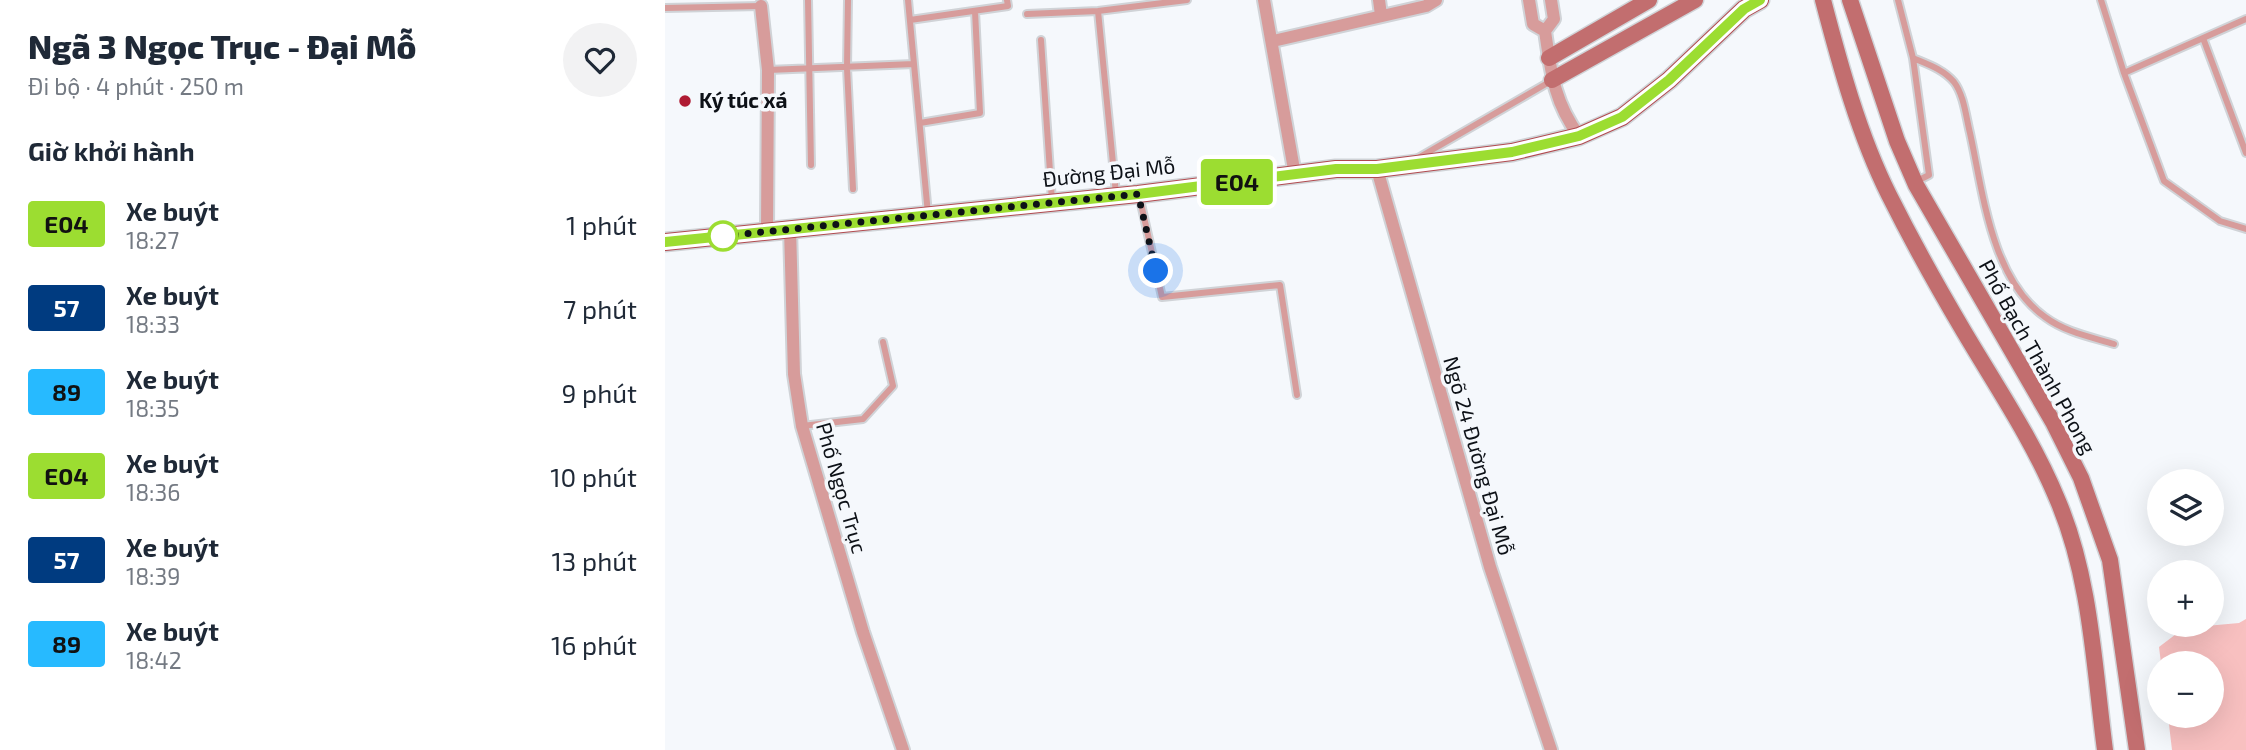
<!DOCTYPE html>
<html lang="vi">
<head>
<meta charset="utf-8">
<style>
  :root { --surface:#fff; --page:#f2f2f3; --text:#1f2937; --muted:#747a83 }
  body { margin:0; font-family:"Exo 2",sans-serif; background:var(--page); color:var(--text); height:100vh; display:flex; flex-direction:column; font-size:26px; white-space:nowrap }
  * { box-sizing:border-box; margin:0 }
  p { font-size:23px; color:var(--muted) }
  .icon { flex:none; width:38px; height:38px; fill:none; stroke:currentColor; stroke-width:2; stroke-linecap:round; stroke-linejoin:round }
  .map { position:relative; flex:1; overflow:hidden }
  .panel { display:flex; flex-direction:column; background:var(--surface); width:665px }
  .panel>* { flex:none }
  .badge { padding:0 14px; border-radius:5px; font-size:24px; line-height:46px }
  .fabs { position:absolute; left:1482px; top:469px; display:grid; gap:14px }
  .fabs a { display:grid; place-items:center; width:77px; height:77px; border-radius:50%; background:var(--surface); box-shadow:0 7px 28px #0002; font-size:35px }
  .you { position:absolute; width:35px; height:35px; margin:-18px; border:5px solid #fff; border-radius:50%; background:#1a73e8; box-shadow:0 0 0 10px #1a73e833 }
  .map>.badge { position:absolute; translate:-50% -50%; box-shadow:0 0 0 4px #fff }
  h2 { padding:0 28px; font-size:26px; line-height:63px }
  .round { display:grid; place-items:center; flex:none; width:74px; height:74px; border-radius:37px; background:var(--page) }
  .summary { display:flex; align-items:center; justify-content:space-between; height:119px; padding:0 28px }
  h1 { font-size:33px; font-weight:800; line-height:52px }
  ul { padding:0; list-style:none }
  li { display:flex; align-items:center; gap:21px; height:84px; padding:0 28px }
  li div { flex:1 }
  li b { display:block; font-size:26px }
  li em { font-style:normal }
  li .badge { min-width:77px; font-weight:700; text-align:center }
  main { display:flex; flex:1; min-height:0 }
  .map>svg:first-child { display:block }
  .green { fill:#f8c0c0 }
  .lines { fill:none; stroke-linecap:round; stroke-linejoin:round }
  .lane-casing { stroke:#d0d3d7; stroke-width:10 }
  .street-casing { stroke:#d0d3d7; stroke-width:16 }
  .secondary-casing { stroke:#d0d3d7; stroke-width:19 }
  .primary-casing { stroke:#d0d3d7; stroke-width:21 }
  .lane { stroke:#d79c9b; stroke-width:6 }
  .street { stroke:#d79c9b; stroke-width:12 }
  .secondary { stroke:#c26e6f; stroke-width:16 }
  .primary { stroke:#b14a4f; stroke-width:18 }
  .line-casing { stroke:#fff; stroke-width:16 }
  .line { stroke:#9cdd31; stroke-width:10 }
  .walk { stroke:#0d1117; stroke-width:7; stroke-dasharray:0 12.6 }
  .poi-dot { fill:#af1b33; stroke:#f5f8fc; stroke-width:2.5 }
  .stop-dot { fill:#fff; stroke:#9cdd31; stroke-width:3.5 }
  .labels { text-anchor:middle; stroke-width:7; stroke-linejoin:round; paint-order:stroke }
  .poi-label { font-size:21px; font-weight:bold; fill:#0d1117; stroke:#f5f8fc; text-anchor:start }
  .street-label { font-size:21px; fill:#0d1117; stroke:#f5f8fc }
</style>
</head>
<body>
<main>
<section class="panel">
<div class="summary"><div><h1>Ngã 3 Ngọc Trục - Đại Mỗ</h1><p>Đi bộ · 4 phút · 250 m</p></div><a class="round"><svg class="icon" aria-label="heart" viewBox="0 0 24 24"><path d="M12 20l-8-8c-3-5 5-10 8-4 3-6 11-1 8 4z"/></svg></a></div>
<h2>Giờ khởi hành</h2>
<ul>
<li><span class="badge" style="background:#9cdd31;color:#111">E04</span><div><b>Xe buýt</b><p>18:27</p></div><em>1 phút</em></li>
<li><span class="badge" style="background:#003b80;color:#fff">57</span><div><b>Xe buýt</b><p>18:33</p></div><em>7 phút</em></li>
<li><span class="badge" style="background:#27baff;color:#111">89</span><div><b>Xe buýt</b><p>18:35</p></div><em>9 phút</em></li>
<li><span class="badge" style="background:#9cdd31;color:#111">E04</span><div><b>Xe buýt</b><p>18:36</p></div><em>10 phút</em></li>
<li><span class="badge" style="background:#003b80;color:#fff">57</span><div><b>Xe buýt</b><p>18:39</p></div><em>13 phút</em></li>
<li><span class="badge" style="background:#27baff;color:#111">89</span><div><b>Xe buýt</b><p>18:42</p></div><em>16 phút</em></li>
</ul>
</section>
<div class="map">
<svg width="1581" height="750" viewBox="0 0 1581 750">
  <rect width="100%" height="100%" fill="#f5f8fc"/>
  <path class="green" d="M1581,619V750H1507L1503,716H1547V663H1496L1494,647L1519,628L1574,623Z"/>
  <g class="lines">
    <g class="lane-casing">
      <path id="lane" d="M143,0L146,165
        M183,0L182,68L188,189
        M243,0L263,214
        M1233,0L1248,58L1264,175L1256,179L1251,185
        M1436,0L1459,73L1499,181L1555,221L1581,229
        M0,8L96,6
        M433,11L451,194
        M362,14L433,11L522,0
        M245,20L343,6L342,0
        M1538,38L1581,153
        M376,40L387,201
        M1248,58C1262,64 1278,69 1289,82C1299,95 1301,117 1305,133C1318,192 1326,279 1380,317C1400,332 1426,337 1449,344
        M103,70L249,64
        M1459,73L1581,19
        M255,123L315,113L310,11
        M753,158L886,81
        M474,195L497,297L615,285L632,395
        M137,426L198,419L228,386L218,342"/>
    </g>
    <g class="street-casing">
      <path id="street" d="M599,0L630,175
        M714,0L716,15
        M864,0L868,24L880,31
        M886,0L889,19L880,31C886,72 889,102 914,136
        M96,6L103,70L102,230
        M608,41L761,6L771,0
        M712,169L825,567L886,750
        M125,228L129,374L137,426L198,632L238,750"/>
    </g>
    <g class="secondary-casing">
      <path id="secondary" d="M1158,0C1175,65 1194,135 1224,195C1247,241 1272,286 1298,330C1331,386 1368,440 1393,501C1426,579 1429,667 1440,750
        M1185,0L1232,141L1251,185L1388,422L1416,478L1445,560L1472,750
        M884,58L984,0
        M887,80L1030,0"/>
    </g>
    <g class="primary-casing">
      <path id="primary" d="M0,242L473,194L671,169H712L847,152L914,136L957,117L1004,80L1079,9L1095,0"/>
    </g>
    <use href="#lane" class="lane"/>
    <use href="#street" class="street"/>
    <use href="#secondary" class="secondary"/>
    <use href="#primary" class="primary"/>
  </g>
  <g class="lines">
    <g class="line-casing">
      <path id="line" d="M0,242L473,194L671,169H712L847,152L914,136L957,117L1004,80L1079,9L1095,0"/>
    </g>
    <use href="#line" class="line"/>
    <path class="walk" d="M58,236L473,194L491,271"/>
  </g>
  <circle class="poi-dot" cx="20" cy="101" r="7"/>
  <circle class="stop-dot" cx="58" cy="236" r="14"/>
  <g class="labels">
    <g class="poi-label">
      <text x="34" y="108">Ký túc xá</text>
    </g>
    <g class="street-label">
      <text transform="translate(444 173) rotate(-6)" y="7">Đường Đại Mỗ</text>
      <text transform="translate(1372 357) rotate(61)" y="7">Phố Bạch Thành Phong</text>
      <text transform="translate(813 456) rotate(74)" y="7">Ngõ 24 Đường Đại Mỗ</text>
      <text transform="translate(176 488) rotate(74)" y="7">Phố Ngọc Trục</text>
    </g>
  </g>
</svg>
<div class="fabs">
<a><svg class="icon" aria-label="layers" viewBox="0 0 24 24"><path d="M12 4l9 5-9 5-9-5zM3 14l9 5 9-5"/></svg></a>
<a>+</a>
<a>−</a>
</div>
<div class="you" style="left:491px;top:271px"></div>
<b class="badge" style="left:572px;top:182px;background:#9cdd31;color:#111">E04</b>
</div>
</main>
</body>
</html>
